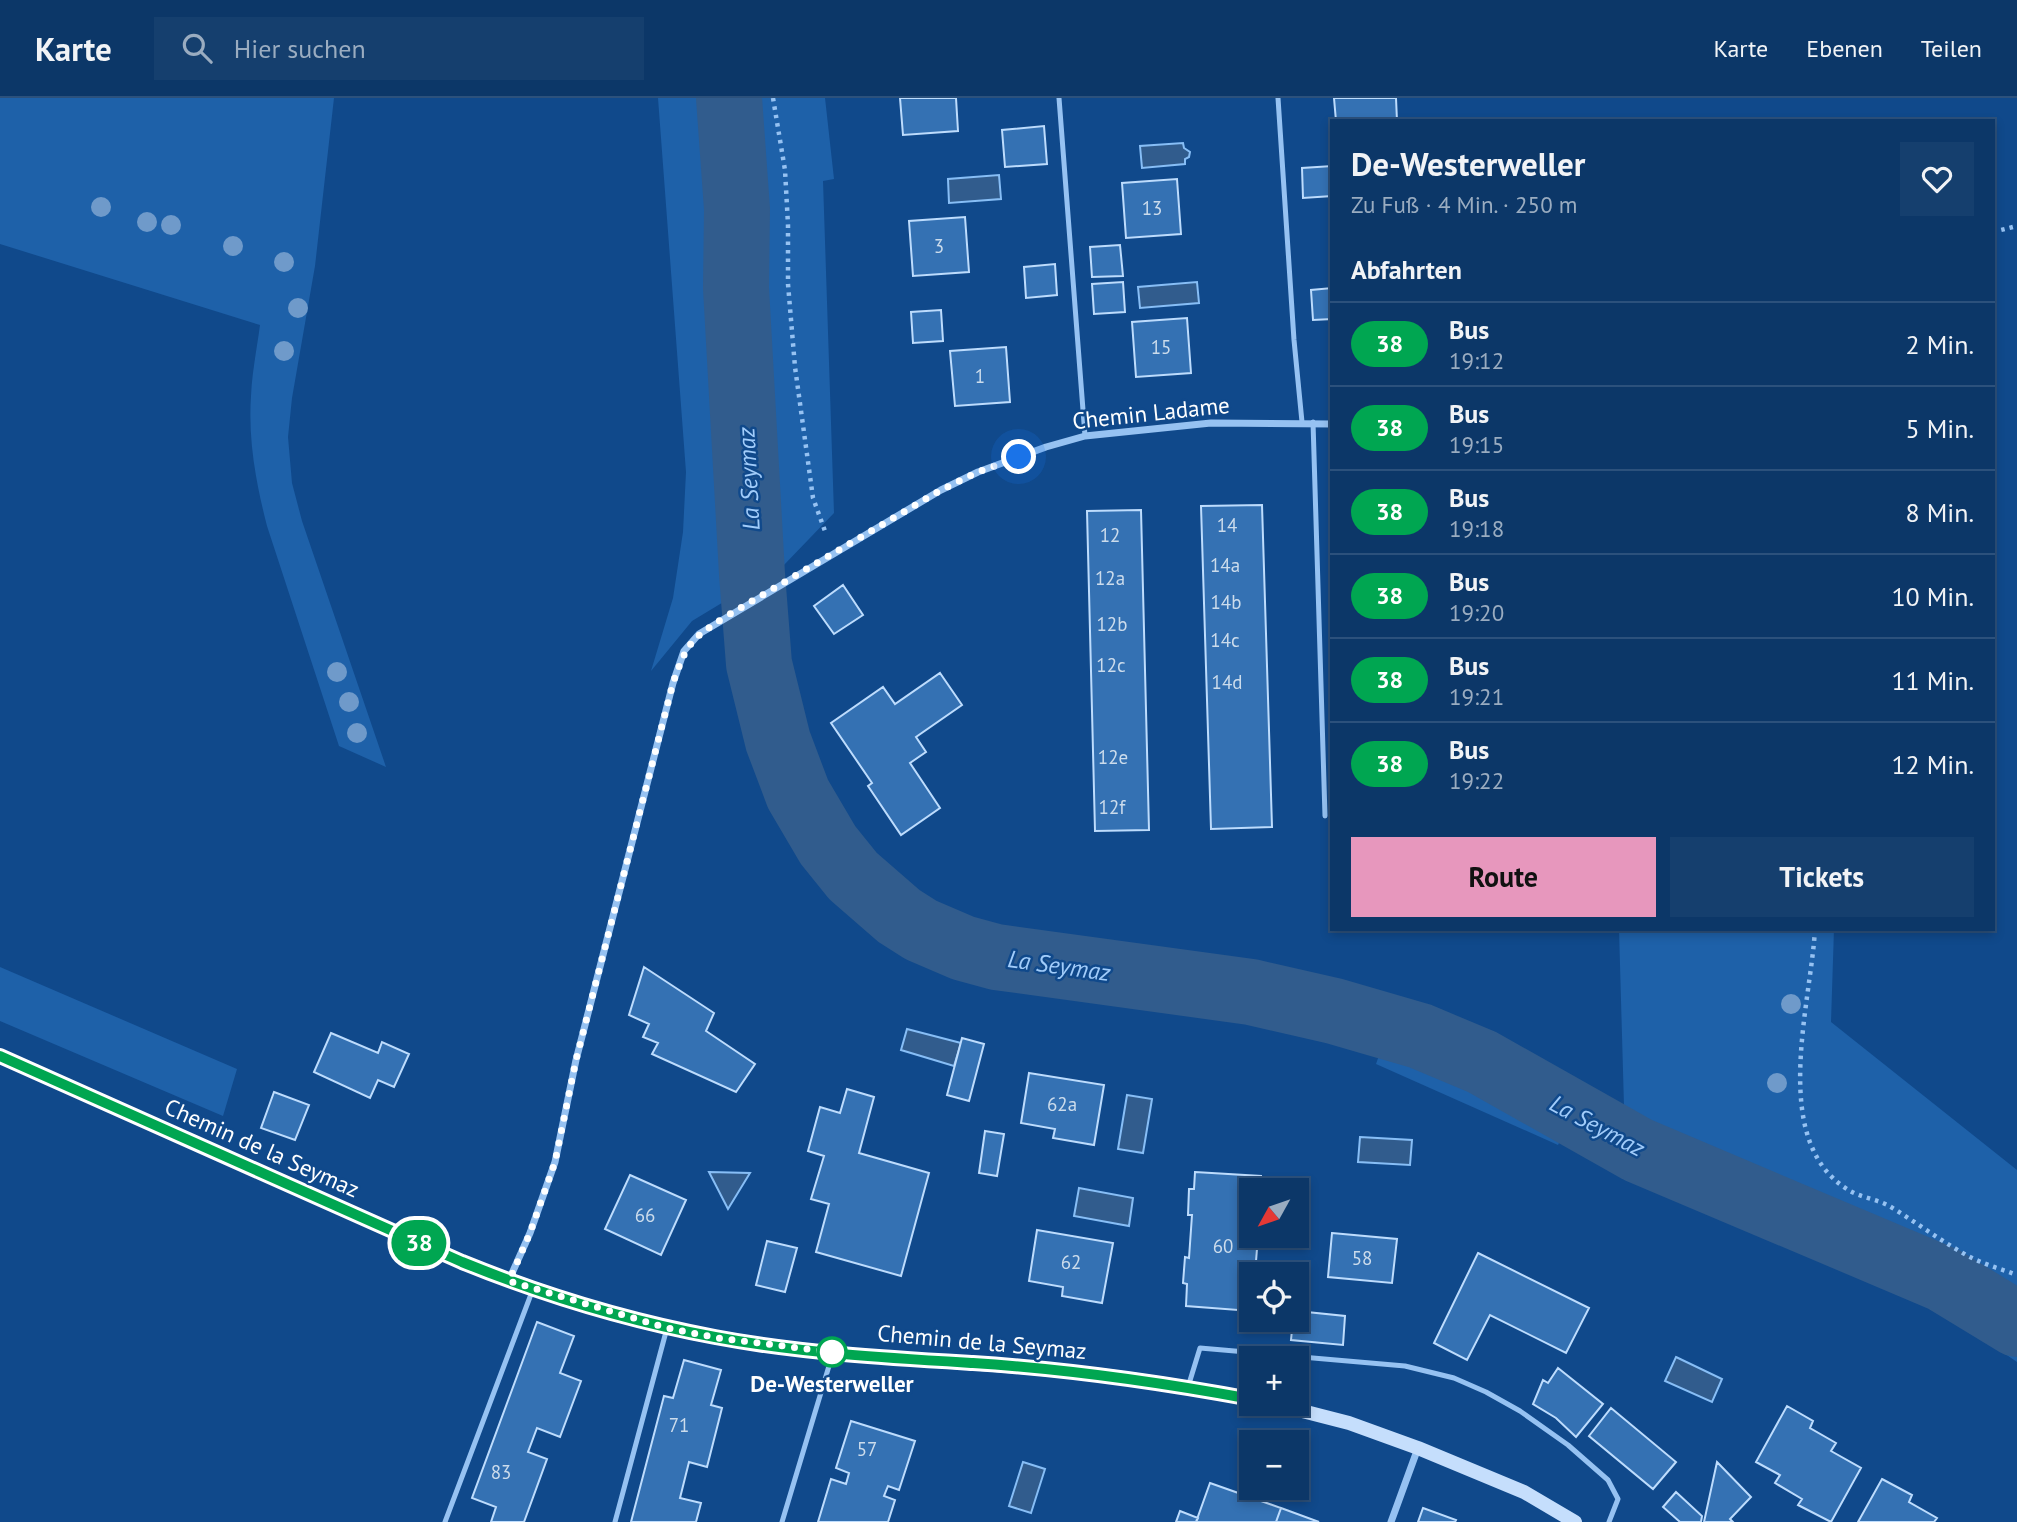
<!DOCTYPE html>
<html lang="de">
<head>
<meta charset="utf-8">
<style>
  :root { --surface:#0c3768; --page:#153f6e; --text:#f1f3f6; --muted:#9aacc0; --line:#2c517c; --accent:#e797bd }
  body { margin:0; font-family:"PT Sans",sans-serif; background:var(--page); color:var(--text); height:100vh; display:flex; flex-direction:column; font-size:26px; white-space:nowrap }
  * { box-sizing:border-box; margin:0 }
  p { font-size:23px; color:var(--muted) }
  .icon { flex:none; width:38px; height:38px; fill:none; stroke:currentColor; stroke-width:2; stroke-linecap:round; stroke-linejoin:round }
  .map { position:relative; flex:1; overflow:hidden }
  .side { position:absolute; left:1330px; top:21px; width:665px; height:812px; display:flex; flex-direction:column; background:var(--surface); border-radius:0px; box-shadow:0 4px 10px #0003,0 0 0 2px var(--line) }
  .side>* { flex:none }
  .badge { padding:0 14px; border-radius:23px; font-size:24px; line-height:46px }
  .needle { width:46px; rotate:230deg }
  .controls { position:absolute; left:1239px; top:1080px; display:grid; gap:14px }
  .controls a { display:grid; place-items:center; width:70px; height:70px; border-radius:0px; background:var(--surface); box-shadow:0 4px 10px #0003,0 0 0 2px var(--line); font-size:35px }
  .you { position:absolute; width:35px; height:35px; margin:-18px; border:5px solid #fff; border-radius:50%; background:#1a73e8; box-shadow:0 0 0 10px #1a73e833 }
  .map>.badge { position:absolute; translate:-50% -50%; box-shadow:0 0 0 4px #fff }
  h2 { padding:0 21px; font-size:26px; line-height:63px }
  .round { display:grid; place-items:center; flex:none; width:74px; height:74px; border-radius:0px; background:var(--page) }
  .headline { display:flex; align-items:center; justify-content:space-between; height:119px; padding:0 21px }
  h1 { font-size:33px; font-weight:700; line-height:52px }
  .cta { display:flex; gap:14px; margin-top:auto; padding:14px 21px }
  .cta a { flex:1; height:80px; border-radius:0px; background:var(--accent); color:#111; font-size:28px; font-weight:700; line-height:80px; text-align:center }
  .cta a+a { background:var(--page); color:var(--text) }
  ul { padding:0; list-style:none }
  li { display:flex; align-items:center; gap:21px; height:84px; padding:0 21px; border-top:2px solid var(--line) }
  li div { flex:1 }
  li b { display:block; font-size:26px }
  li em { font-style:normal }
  li .badge { min-width:77px; font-weight:700; text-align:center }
  header { display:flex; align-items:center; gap:42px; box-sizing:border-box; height:98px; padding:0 35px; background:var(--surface); border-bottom:2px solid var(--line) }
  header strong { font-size:33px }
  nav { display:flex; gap:38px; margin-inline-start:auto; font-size:24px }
  .search { width:490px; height:63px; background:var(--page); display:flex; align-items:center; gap:18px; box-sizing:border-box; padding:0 24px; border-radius:0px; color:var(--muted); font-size:26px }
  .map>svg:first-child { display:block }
  .green { fill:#1e61a9 }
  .water { fill:#315c8d; stroke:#87bef6; stroke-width:2 }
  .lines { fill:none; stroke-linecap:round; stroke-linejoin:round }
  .river { stroke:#315c8d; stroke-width:66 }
  .building { fill:#3471b3; stroke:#bddcfd; stroke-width:2 }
  .path { stroke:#96c2f2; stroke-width:4.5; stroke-dasharray:3.5 5; stroke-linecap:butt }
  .lane { stroke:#96c2f2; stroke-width:5 }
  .street { stroke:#96c2f2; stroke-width:7 }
  .secondary { stroke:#c5defc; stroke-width:14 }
  .tree { fill:#6f9aca }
  .line-casing { stroke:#fff; stroke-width:16 }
  .line { stroke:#00a651; stroke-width:10 }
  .walk { stroke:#fff; stroke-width:7; stroke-dasharray:0 12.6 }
  .stop-dot { fill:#fff; stroke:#00a651; stroke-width:3.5 }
  .labels { text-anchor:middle; stroke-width:5; stroke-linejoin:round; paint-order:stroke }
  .number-label { font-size:19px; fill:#ccdcec }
  .street-label { font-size:23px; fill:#fff; stroke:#10498b }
  .stop-label { font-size:23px; font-weight:bold; fill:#fff; stroke:#10498b }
  .water-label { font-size:24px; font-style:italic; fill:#a1ccfa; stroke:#10498b }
</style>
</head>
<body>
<header>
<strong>Karte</strong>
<div class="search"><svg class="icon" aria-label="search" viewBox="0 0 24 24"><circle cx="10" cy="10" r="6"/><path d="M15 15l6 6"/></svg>Hier suchen</div>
<nav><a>Karte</a><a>Ebenen</a><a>Teilen</a></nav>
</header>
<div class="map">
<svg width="2017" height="1424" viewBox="0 0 2017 1424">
  <rect width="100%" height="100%" fill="#10498b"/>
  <path class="green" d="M0,0H334L315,168L292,300L288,339L292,385L302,423L386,669L339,648L267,428C256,385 248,342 251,298C252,274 257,250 260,227L0,146Z
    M658,0H825L834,81L823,83L834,415L783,468L692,523L651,573L673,500L683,434L686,374Z
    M1619,831H1834L1831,924L2017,1072V1264L1966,1229L1639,1062L1564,1035L1558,1047L1376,966L1390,926L1302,901L1251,890L1055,860V847L1371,900L1501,942L1624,1008Z
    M0,869L237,971L223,1018L0,923Z"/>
  <path class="water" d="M1183,45L1184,50L1190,54L1189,59L1185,61V66L1142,70L1140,48Z
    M999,77L1001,101L949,105L948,81Z
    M1197,184L1199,205L1140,210L1138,189Z
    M907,931L961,945L954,968L901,952Z
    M1127,997L1152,1001L1143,1055L1118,1051Z
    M1360,1039L1412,1042L1410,1067L1358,1064Z
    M709,1074L750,1075L728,1111Z
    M1079,1090L1133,1100L1129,1128L1074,1118Z
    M1676,1259L1722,1281L1712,1304L1665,1283Z
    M1023,1364L1045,1371L1031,1415L1009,1408Z"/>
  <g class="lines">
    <path class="river" d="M729,0L737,111L736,190L752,476L759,566L778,643L798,696L828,747L853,778L899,818L921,832L963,850L996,859L1251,894L1334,913L1420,938L1482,964L1638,1052L1943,1181L2017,1226"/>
  </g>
  <path class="building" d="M900,0H956L958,33L903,37Z
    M1334,0H1396L1397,23H1336Z
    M1044,28L1047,66L1005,69L1002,32Z
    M1332,68V98L1303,100L1302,70Z
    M1177,81L1181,136L1126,140L1122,85Z
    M965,119L969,174L913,178L909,123Z
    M1120,147L1123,178L1092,179L1090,149Z
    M1055,166L1057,197L1026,200L1024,169Z
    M1123,184L1125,214L1094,216L1092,186Z
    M1332,190V221L1313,222L1311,192Z
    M941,212L943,243L913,245L911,214Z
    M1187,220L1191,275L1136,279L1132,224Z
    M1006,249L1010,304L955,308L950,253Z
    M1262,407L1272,729L1211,731L1201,408Z
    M1141,412L1149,732L1095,733L1087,413Z
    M843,487L863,517L834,536L814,508Z
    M940,575L962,607L916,639L926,654L910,665L940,710L901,737L868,688L872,685L831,625L883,589L895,606Z
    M644,869L714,915L706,933L755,966L736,994L652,956L658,945L643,939L649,926L629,917Z
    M331,935L378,955L382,944L409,956L394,989L378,982L370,1000L314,974Z
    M962,940L984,946L969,1003L947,997Z
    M1029,975L1104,987L1094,1047L1053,1040L1055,1031L1021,1025Z
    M847,991L874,999L859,1055L929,1075L901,1178L816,1154L829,1106L811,1101L824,1058L808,1053L820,1009L840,1015Z
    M274,994L309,1007L295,1042L261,1030Z
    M985,1033L1004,1036L997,1078L979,1075Z
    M1195,1074L1261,1078V1092H1251V1138H1258L1255,1176H1251V1213L1186,1208L1187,1186L1183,1185L1185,1159L1189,1160L1192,1117H1188L1189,1091H1194Z
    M630,1077L686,1102L661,1157L605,1131Z
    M1037,1132L1113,1145L1102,1205L1062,1198L1063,1189L1029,1183Z
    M1332,1135L1397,1141L1392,1185L1328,1179Z
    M767,1143L797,1150L785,1194L756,1187Z
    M1478,1155L1589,1210L1566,1255L1490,1217L1467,1262L1434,1245Z
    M1297,1213L1345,1218L1343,1247L1291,1242L1293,1222H1297Z
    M537,1224L574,1238L560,1275L581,1283L560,1339L537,1330L528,1354L547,1361L524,1424H491L496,1409L472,1400Z
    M684,1262L721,1272L711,1307L722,1310L707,1369L689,1364L680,1400L701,1405L696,1424H631L664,1298L673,1300Z
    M1558,1270L1603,1306L1576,1339L1556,1320L1533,1306L1543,1282L1548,1285Z
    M1787,1308L1813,1323L1810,1330L1836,1345L1831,1353L1861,1370L1831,1424L1798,1407L1802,1401L1775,1385L1780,1377L1756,1364Z
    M1611,1310L1676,1364L1653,1391L1589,1338Z
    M851,1323L915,1343L899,1392L888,1388L884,1398L895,1402L888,1424H818L831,1381L846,1386L849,1375L836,1370Z
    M1717,1364L1751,1399L1730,1421L1733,1424H1704Z
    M1882,1381L1912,1397L1909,1404L1937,1420L1934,1424H1858Z
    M1210,1385L1281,1410L1276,1424H1196Z
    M1676,1394L1702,1418L1701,1424H1680L1663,1409Z
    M1281,1410L1319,1424H1276Z
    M1423,1410L1456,1422L1455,1424H1418Z
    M1180,1413L1198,1420L1196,1424H1176Z"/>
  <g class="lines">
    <path class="path" d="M773,0L785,72L788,127V186L795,269L813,400L826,436
      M1993,134L2017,128
      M1815,831C1811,906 1769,1042 1847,1091C1860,1100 1878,1101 1891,1109C1917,1125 1941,1143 1968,1158C1983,1166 2001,1171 2017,1177"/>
    <path class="lane" d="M1059,0L1085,338
      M1278,0L1294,242L1302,324
      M1313,324L1325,718
      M1188,1289L1200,1250L1405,1268L1454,1280L1486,1294L1520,1313L1568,1347L1608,1382L1618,1401L1609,1424
      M445,1424L533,1191
      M615,1424L667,1230
      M782,1424L832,1258"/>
    <path class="street" d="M509,1182L530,1135L555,1064L576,962L673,585L684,553L699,536L941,392L978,374L1046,349L1085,338L1211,325L1332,326
      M1391,1424L1418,1350"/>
    <path class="secondary" d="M0,958L462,1164C543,1196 629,1224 715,1239C823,1259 933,1261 1042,1271C1112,1277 1182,1288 1251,1301
      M1275,1306L1349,1325L1418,1350L1524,1394L1575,1424"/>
  </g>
  <g class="tree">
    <circle cx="101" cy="109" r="10"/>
    <circle cx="147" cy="124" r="10"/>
    <circle cx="171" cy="127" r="10"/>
    <circle cx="233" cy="148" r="10"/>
    <circle cx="284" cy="164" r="10"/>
    <circle cx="298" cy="210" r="10"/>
    <circle cx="284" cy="253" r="10"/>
    <circle cx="337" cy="574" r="10"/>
    <circle cx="349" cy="604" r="10"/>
    <circle cx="357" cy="635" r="10"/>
    <circle cx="1791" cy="906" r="10"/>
    <circle cx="1777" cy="985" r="10"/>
  </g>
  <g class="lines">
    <g class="line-casing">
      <path id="line" d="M0,958L462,1164C543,1197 629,1223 715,1239C799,1255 888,1260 973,1265C1067,1271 1159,1284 1251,1301"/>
    </g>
    <use href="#line" class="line"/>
    <path class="walk" d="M832,1254L718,1240L667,1230L509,1183L530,1135L555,1064L576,962L673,585C687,545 690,542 725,519L941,392L978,374L1019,359"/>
  </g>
  <circle class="stop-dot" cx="832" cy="1254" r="14"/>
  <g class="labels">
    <g class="number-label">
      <text x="1152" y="117">13</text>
      <text x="939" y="155">3</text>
      <text x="1161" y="256">15</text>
      <text x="980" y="285">1</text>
      <text x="1227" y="434">14</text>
      <text x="1110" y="444">12</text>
      <text x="1225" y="474">14a</text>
      <text x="1110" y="487">12a</text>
      <text x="1226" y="511">14b</text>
      <text x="1112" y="533">12b</text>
      <text x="1225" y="549">14c</text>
      <text x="1111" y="574">12c</text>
      <text x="1227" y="591">14d</text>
      <text x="1113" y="666">12e</text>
      <text x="1112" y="716">12f</text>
      <text x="1062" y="1013">62a</text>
      <text x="645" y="1124">66</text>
      <text x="1223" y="1155">60</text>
      <text x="1362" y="1167">58</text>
      <text x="1071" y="1171">62</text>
      <text x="679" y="1334">71</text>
      <text x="867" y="1358">57</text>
      <text x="501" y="1381">83</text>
    </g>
    <g class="street-label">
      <text transform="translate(1151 315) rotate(-6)" y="8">Chemin Ladame</text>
      <text transform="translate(262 1050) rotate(24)" y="8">Chemin de la Seymaz</text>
      <text transform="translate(982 1244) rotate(5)" y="8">Chemin de la Seymaz</text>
    </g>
    <g class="stop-label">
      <text x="832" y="1294">De-Westerweller</text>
    </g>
    <g class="water-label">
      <text transform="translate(749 381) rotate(-93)" y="8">La Seymaz</text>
      <text transform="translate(1059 868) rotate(8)" y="8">La Seymaz</text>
      <text transform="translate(1597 1028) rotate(28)" y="8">La Seymaz</text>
    </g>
  </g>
</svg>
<div class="controls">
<a><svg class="needle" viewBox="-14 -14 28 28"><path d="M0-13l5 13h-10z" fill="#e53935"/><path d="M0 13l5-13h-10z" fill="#9aacc0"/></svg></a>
<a><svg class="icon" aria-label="locate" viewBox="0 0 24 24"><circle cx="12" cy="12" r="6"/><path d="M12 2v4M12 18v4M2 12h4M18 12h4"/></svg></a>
<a>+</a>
<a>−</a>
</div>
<div class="you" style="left:1019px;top:359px"></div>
<b class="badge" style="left:419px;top:1145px;background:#00a651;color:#fff">38</b>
<section class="side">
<div class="headline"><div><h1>De-Westerweller</h1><p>Zu Fuß · 4 Min. · 250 m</p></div><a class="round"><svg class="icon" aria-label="heart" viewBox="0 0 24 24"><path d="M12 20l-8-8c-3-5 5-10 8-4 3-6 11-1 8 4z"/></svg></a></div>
<h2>Abfahrten</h2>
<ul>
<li><span class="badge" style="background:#00a651;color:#fff">38</span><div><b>Bus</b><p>19:12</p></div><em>2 Min.</em></li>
<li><span class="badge" style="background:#00a651;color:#fff">38</span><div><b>Bus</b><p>19:15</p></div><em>5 Min.</em></li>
<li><span class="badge" style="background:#00a651;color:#fff">38</span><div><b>Bus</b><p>19:18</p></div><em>8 Min.</em></li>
<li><span class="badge" style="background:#00a651;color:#fff">38</span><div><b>Bus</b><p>19:20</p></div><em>10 Min.</em></li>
<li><span class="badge" style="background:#00a651;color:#fff">38</span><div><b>Bus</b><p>19:21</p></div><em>11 Min.</em></li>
<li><span class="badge" style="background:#00a651;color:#fff">38</span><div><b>Bus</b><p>19:22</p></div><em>12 Min.</em></li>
</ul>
<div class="cta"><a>Route</a><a>Tickets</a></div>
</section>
</div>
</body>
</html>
